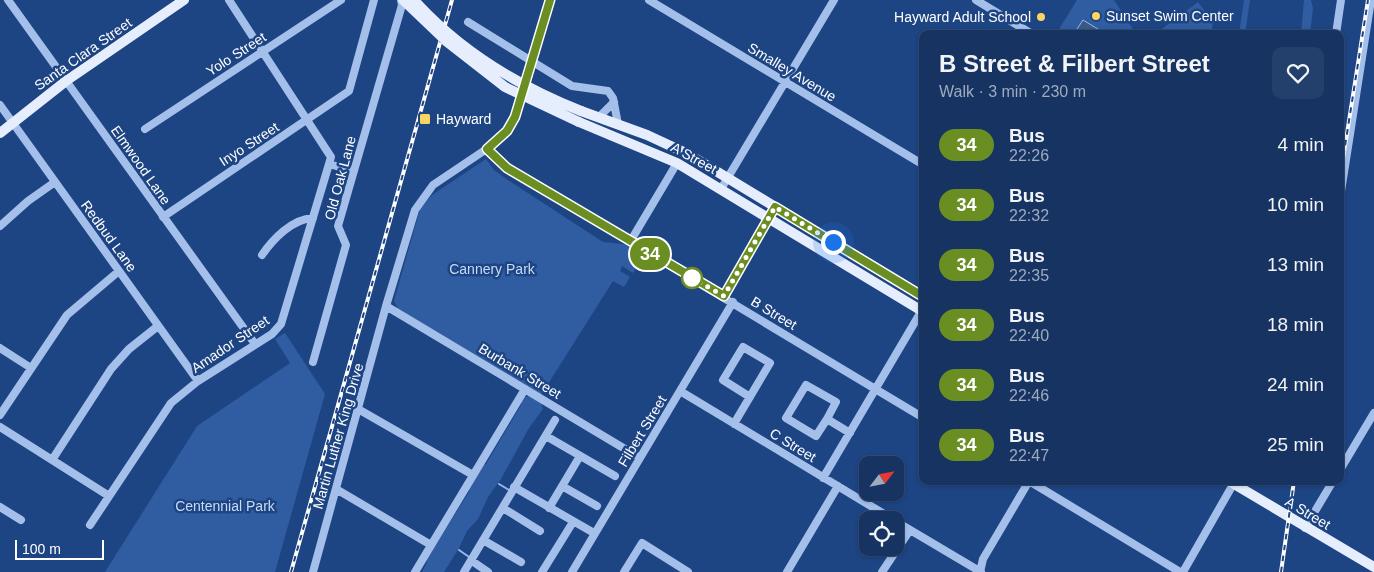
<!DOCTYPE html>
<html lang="en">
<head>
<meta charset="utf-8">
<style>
  :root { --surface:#163362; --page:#233f6b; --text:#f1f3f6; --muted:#9eaabe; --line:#354e77 }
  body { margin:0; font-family:Arial,sans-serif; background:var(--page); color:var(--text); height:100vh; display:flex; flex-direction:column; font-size:19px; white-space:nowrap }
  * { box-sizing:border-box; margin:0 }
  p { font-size:16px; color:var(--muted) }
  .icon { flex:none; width:28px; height:28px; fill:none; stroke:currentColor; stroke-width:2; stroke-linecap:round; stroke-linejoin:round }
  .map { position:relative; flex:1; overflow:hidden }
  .panel { position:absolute; left:919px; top:30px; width:425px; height:455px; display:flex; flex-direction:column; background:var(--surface); border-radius:10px; box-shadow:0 1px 4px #0004,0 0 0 1px var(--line) }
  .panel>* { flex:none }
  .badge { padding:0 10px; border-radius:16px; font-size:18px; line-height:32px }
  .needle { width:32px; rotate:58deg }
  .fabs { position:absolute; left:859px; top:456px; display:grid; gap:10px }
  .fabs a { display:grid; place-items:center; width:45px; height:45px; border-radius:10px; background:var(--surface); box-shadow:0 1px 4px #0004,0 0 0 1px var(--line); font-size:25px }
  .scale { position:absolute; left:15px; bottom:12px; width:89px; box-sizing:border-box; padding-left:5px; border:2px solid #fff; border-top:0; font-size:14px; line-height:18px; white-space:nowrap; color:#fff; -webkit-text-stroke:4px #1d4483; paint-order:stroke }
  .you { position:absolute; width:25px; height:25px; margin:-12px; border:4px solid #fff; border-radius:50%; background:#1a73e8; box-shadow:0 0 0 8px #1a73e833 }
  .map>.badge { position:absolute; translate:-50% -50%; box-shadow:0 0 0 2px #fff }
  .round { display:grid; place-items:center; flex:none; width:52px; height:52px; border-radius:10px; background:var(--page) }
  .summary { display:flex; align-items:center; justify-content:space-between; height:85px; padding:0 20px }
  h1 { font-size:24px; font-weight:800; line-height:38px }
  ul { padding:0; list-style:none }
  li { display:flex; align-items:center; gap:15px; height:60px; padding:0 20px }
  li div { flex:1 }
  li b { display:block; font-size:19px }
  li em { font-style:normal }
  li .badge { min-width:55px; font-weight:700; text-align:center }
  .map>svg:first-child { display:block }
  .green { fill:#305da1 }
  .water { fill:#3b5986; stroke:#96b9ec }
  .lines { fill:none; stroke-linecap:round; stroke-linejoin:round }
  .stream { stroke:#96b9ec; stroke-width:2 }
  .minor { stroke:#a3bfea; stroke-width:8 }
  .major { stroke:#e6eefe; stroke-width:10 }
  .rail-casing { stroke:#fff; stroke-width:4 }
  .rail { stroke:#1d4483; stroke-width:2; stroke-dasharray:5.5; stroke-linecap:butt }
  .major-bridge { stroke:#e6eefe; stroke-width:10 }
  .line-casing { stroke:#fff; stroke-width:11 }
  .line { stroke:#6b8e23; stroke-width:8 }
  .walk { stroke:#fff; stroke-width:5; stroke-dasharray:0 9 }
  .poi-dot { fill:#fad561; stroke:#1d4483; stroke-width:2 }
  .stop-dot { fill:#fff; stroke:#6b8e23; stroke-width:2.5 }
  .labels { text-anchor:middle; stroke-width:5; stroke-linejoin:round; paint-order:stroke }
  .poi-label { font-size:14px; fill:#fff; stroke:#1d4483; text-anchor:start }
  .street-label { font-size:14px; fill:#fff; stroke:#1d4483 }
  .park-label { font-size:14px; fill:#c7dbf7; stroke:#1d4483 }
</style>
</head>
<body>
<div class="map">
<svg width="1374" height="572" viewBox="0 0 1374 572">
  <rect width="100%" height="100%" fill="#1d4483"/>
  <path class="green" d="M1077,0H1114L1136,34H1056Z
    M1244,0H1250L1245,34H1239Z
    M1304,0H1311L1313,8L1310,34H1301Z
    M1198,2L1213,22L1211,34H1155Z
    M486,159L494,170L508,180L603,242L634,245L628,256L639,262L633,273L622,266L620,271L630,277L624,287L613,281L541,395L398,309L394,301L420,209L432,195Z
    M285,333L325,394L275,572H105L197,426L290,363L275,339Z
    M530,396L541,403L543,409L529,428L501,479L488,497L478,519L467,531L459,548L444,572H422L427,562V559L469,492V489L483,465L486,464L521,405V402L524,397Z"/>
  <path class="water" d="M1083,20L1101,31L1099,34H1084L1077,29Z"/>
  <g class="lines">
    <path class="stream" d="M499,484L509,490
      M459,550L469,557"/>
    <path class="minor" d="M8,0L255,344
      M649,0L922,164
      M976,0L1032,34
      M468,22L572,86L608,91L613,98L618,124
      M1336,34L1341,0
      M0,105L198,381
      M599,117L614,102
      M145,129L341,0
      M487,149L507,168L922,417
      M329,164L354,171
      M721,189L834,0
      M1340,198L1371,0
      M163,217L349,91L374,0
      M0,226L28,201L55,182
      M630,242L677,163
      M262,255C273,239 292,219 313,218
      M724,296L775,207
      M386,306L640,458
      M0,348L31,368
      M313,362L346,245L338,226L402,5L401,0
      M680,391L894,520
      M358,409L473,475
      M0,415L67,315L119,271
      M827,419L816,436L786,418L806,385L836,402L827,419L850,433
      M734,424L738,417L770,363L743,347L723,380L750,397
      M0,427L109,496
      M546,436L615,476
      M52,460L111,369L129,349L158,326
      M1340,470L1374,413
      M823,478L922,310
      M1029,481L1180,572
      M562,486L597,506
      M514,487L594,533
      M336,489L431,545
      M0,507L21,520
      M503,508L540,531
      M549,508L580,456
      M895,521L981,572
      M90,525L171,403L198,381L272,334L281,324L329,164L331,157L229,0
      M1305,528L1333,481
      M483,540L521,562
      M472,561L488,572
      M313,572L386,306L415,210L433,185L494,144L512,123L550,0
      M415,572L525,389
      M464,572L555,420
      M542,572L573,522
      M572,572L733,302
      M624,572L642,543L688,572
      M787,572L838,486
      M882,572L910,530
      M980,572L983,559L1029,481
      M1183,572L1235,481"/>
    <path class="major" d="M581,111L647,135L688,154L922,296
      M579,122L677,163L922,311
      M0,133L66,81L184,0
      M1229,481L1374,567"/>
    <g class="rail-casing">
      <path id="rail" d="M1340,178L1368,0
        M291,572L452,0
        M1281,572L1294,481"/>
    </g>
    <use href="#rail" class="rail"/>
    <path class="major-bridge" d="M403,0L446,41L505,87L579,122
      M414,0C460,51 518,86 581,111"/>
  </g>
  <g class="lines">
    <g class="line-casing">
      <path id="line" d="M550,0L515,117L507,131L487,149L507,168L724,296L775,207L922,296"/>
    </g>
    <use href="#line" class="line"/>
    <path class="walk" d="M692,278L724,296L775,207L833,242"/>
  </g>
  <g class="poi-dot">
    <circle cx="1096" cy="16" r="5"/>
    <circle cx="1041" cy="17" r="5"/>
    <rect x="419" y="113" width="12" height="12" rx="2.5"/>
  </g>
  <circle class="stop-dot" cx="692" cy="278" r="10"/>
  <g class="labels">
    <g class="poi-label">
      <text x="1106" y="21">Sunset Swim Center</text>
      <text x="1031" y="22" text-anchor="end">Hayward Adult School</text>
      <text x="436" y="124">Hayward</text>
    </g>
    <g class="street-label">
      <text transform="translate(83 54) rotate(-35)" y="5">Santa Clara Street</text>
      <text transform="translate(236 54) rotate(-33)" y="5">Yolo Street</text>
      <text transform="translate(792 72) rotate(31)" y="5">Smalley Avenue</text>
      <text transform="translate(249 144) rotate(-33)" y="5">Inyo Street</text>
      <text transform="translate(694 158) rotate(29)" y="5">A Street</text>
      <text transform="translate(141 165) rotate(55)" y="5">Elmwood Lane</text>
      <text transform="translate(340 178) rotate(-75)" y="5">Old Oak Lane</text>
      <text transform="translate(109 236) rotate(54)" y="5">Redbud Lane</text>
      <text transform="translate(774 313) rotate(31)" y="5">B Street</text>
      <text transform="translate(230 344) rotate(-34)" y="5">Amador Street</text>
      <text transform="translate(520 371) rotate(31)" y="5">Burbank Street</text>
      <text transform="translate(642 431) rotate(-59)" y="5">Filbert Street</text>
      <text transform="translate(338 436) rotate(-74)" y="5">Martin Luther King Drive</text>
      <text transform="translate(793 445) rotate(31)" y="5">C Street</text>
      <text transform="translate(1308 513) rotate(31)" y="5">A Street</text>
    </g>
    <g class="park-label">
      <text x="492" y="274">Cannery Park</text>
      <text x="225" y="511">Centennial Park</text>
    </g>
  </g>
</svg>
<div class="fabs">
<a><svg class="needle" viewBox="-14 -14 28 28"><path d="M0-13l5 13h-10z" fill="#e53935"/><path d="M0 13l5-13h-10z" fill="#9eaabe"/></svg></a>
<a><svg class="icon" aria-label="locate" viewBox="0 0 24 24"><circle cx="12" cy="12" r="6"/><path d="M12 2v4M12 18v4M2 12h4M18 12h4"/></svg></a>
</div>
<div class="scale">100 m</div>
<div class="you" style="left:833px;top:242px"></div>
<b class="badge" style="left:650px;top:254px;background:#6b8e23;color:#fff">34</b>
<section class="panel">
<div class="summary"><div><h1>B Street &amp; Filbert Street</h1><p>Walk · 3 min · 230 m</p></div><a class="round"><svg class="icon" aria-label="heart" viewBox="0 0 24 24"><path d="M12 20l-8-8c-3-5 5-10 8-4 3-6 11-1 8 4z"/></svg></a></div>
<ul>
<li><span class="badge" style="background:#6b8e23;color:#fff">34</span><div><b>Bus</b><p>22:26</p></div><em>4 min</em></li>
<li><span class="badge" style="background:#6b8e23;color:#fff">34</span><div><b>Bus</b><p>22:32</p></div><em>10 min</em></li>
<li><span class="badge" style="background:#6b8e23;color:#fff">34</span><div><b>Bus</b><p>22:35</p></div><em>13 min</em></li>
<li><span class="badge" style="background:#6b8e23;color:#fff">34</span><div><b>Bus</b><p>22:40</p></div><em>18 min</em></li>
<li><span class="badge" style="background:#6b8e23;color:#fff">34</span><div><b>Bus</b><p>22:46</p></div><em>24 min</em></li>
<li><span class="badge" style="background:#6b8e23;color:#fff">34</span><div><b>Bus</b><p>22:47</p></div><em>25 min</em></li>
</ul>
</section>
</div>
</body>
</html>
